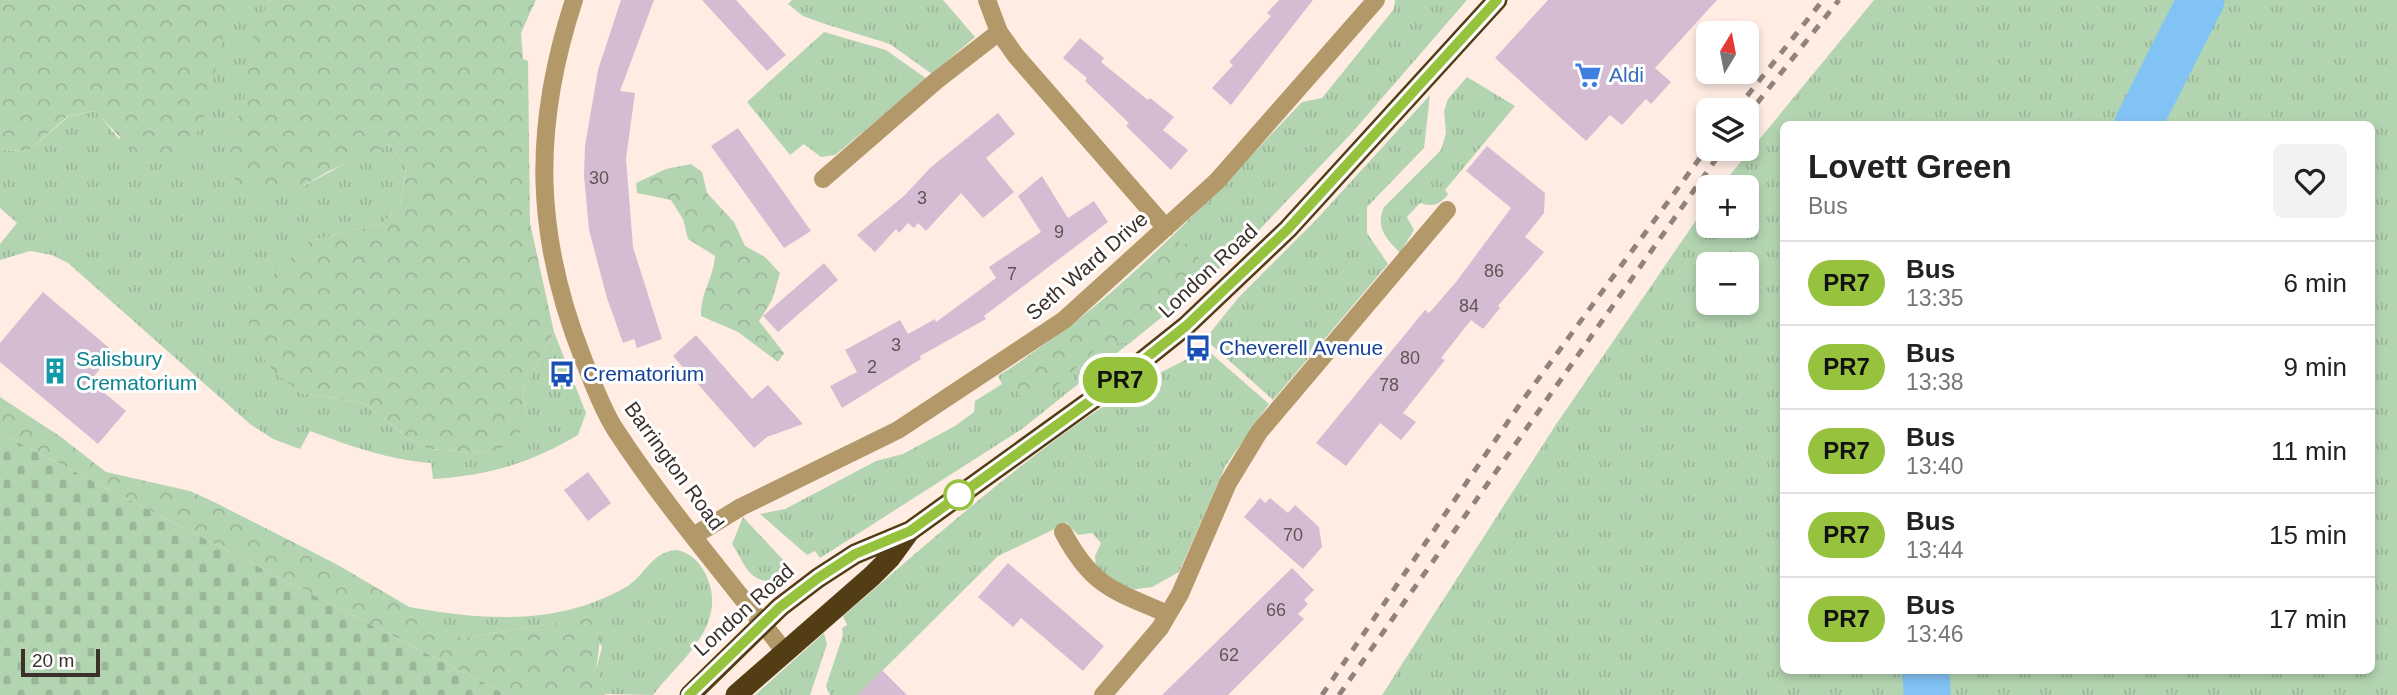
<!DOCTYPE html>
<html lang="en">
<head>
<meta charset="utf-8">
<style>
  :root { --surface:#fff; --page:#f2f2f2; --text:#222; --muted:#767676; --line:#e0e0e0 }
  body { margin:0; font-family:Helvetica,sans-serif; background:var(--page); color:var(--text); height:100vh; display:flex; flex-direction:column; font-size:26px; white-space:nowrap }
  * { box-sizing:border-box; margin:0 }
  p { font-size:23px; color:var(--muted) }
  .icon { flex:none; width:38px; height:38px; fill:none; stroke:currentColor; stroke-width:2; stroke-linecap:round; stroke-linejoin:round }
  .map { position:relative; flex:1; overflow:hidden }
  .sheet { position:absolute; left:1780px; top:121px; width:595px; height:553px; display:flex; flex-direction:column; background:var(--surface); border-radius:10px; box-shadow:0 4px 10px #0003 }
  .sheet>* { flex:none }
  .badge { padding:0 14px; border-radius:23px; font-size:24px; line-height:46px }
  .needle { width:46px; rotate:10deg }
  .buttons { position:absolute; left:1696px; top:21px; display:grid; gap:14px }
  .buttons a { display:grid; place-items:center; width:63px; height:63px; border-radius:10px; background:var(--surface); box-shadow:0 4px 10px #0003; font-size:35px }
  .scale { position:absolute; left:21px; bottom:18px; width:79px; box-sizing:border-box; padding-left:7px; border:4px solid #3c312a; border-top:0; font-size:19px; line-height:24px; white-space:nowrap; color:#3c312a; -webkit-text-stroke:5px #fff; paint-order:stroke }
  .map>.badge { position:absolute; translate:-50% -50%; box-shadow:0 0 0 4px #fff }
  .round { display:grid; place-items:center; flex:none; width:74px; height:74px; border-radius:10px; background:var(--page) }
  .overview { display:flex; align-items:center; justify-content:space-between; height:119px; padding:0 28px }
  h1 { font-size:33px; font-weight:600; line-height:52px }
  ul { padding:0; list-style:none }
  li { display:flex; align-items:center; gap:21px; height:84px; padding:0 28px; border-top:2px solid var(--line) }
  li div { flex:1 }
  li b { display:block; font-size:26px }
  li em { font-style:normal }
  li .badge { min-width:77px; font-weight:700; text-align:center }
  .map>svg:first-child { display:block }
  .grass { fill:url(#grass-tufts); fill-rule:evenodd }
  .forest { fill:url(#forest-crowns) }
  .cemetery { fill:url(#cemetery-stones) }
  .lines { fill:none; stroke-linecap:round; stroke-linejoin:round }
  .river { stroke:#82c3f5; stroke-width:47 }
  .building { fill:#d4bdd3 }
  .minor { stroke:#b3996a; stroke-width:18 }
  .highway { stroke:#523d15; stroke-width:21 }
  .rail { stroke:#91837b; stroke-width:5; stroke-dasharray:9 9; stroke-linecap:butt }
  .line-casing { stroke:#fff; stroke-width:16 }
  .line { stroke:#96c23e; stroke-width:10 }
  .stop-dot { fill:#fff; stroke:#96c23e; stroke-width:3.5 }
  .labels { text-anchor:middle; stroke-width:6; stroke-linejoin:round; paint-order:stroke }
  .number-label { font-size:18px; fill:#625454 }
  .shop-label { font-size:21px; fill:#366cbe; stroke:#fff; text-anchor:start }
  .street-label { font-size:21px; fill:#3c312a; stroke:#fff }
  .transit-label { font-size:21px; fill:#164399; stroke:#fff; text-anchor:start }
  .culture-label { font-size:21px; fill:#0d838f; stroke:#fff; text-anchor:start }
</style>
</head>
<body>
<div class="map">
<svg width="2397" height="695" viewBox="0 0 2397 695">
  <defs>
    <pattern id="grass-tufts" width="24" height="20" patternUnits="userSpaceOnUse" patternTransform="scale(1.75)"><rect width="24" height="20" fill="#b3d4b1"/><path d="M3 7l-1-3M5 7V3M7 7l1-3M15 17l-1-3M17 17v-4M19 17l1-3" fill="none" stroke="#9bb698"/></pattern>
    <pattern id="forest-crowns" width="20" height="18" patternUnits="userSpaceOnUse" patternTransform="scale(1.75)"><rect width="20" height="18" fill="#b3d4b1"/><path d="M2 6a3 3 0 1 1 6 0M12 15a3 3 0 1 1 6 0" fill="none" stroke="#9bb698"/></pattern>
    <pattern id="cemetery-stones" width="16" height="16" patternUnits="userSpaceOnUse" patternTransform="scale(1.75)"><rect width="16" height="16" fill="#b3d4b1"/><path d="M2 7V4a2 2 0 0 1 4 0v3zM10 15v-3a2 2 0 0 1 4 0v3z" fill="#9bb698"/></pattern>
  </defs>
  <rect width="100%" height="100%" fill="#ffede3"/>
  <path class="grass" d="M232,0H271L256,26L244,102L230,139L296,190L365,153L390,145L406,168L400,205L382,224L310,241L302,393L364,403L406,437L428,449L486,453L527,417L522,393L554,332L586,413L578,435C531,463 487,476 433,479L431,463C389,460 350,446 310,431L300,449L273,439L250,424L68,263L52,255L30,251L0,260V244L17,223L0,208V150L28,151L69,116L96,111L119,139L227,12Z
    M792,0H943L975,37L932,74L890,44L822,23L803,16L788,4Z
    M1395,0H1467L1350,135L1237,253L1182,301L1022,429L820,558L815,551L807,555L760,514L785,509L876,461L903,454L955,426L974,412L975,401L1002,384L998,376C1116,304 1207,201 1302,102L1322,98L1394,9Z
    M1874,0H2397V695H1382L1555,426L1708,203V226H1746V187H1720ZM1783,124H2371V670H1783ZM1708,264H1746V303H1708Z
    M824,32L886,50L927,79L835,155L821,157L804,144L790,155L747,102Z
    M1467,77L1515,106L1445,190L1448,194C1440,205 1433,207 1420,203L1407,217L1414,230L1400,253C1386,238 1375,228 1384,207L1441,150L1446,133L1444,111L1448,99Z
    M1430,95L1424,148L1367,207V233L1388,264L1273,400L1205,339L1239,297L1315,221Z
    M1206,349L1269,404L1226,465L1179,572L1152,587L1130,590L1096,568L1095,556L1101,543L1092,533L1078,535L1067,523L998,556L858,695H830L826,686L843,635L842,628L847,625L843,616C933,539 1022,458 1122,394C1149,377 1179,364 1206,349Z
    M743,517L788,565L782,570L787,582C748,584 749,571 732,544Z
    M676,550C689,552 699,561 705,573C731,624 680,660 653,695L604,694L596,670L602,647L583,612L561,622L462,638L404,606C479,620 557,627 626,587C646,575 651,552 676,550Z
    M824,633L827,644L810,695H755Z"/>
  <path class="forest" d="M0,0H232L205,115L193,142L173,163L142,160L95,111L68,116L28,151L0,150Z
    M271,0H536L521,33L523,59L528,61L530,223L554,332L522,393L527,417L515,443L486,453L428,449L406,437L364,403L302,393L276,374L249,342V314L276,271L310,241L382,224L400,205L406,168L390,145L329,171L296,190L241,187L227,169L230,139L244,101L254,28Z
    M691,164L702,172L707,193L734,222L745,246L765,257L780,273L772,300L759,321L784,353L778,362L738,332L701,316C700,294 714,277 715,256L688,239L683,219L671,200L637,193L636,183L666,169Z
    M1169,240L1193,246L1202,265L1198,287L1130,343H1113L1094,351L1048,394L1040,398L1021,396L1013,386L1011,368L1096,307Z
    M0,397L61,437L106,472L190,491L214,502L338,565L462,638L561,622L583,611L602,625L596,670L605,695H507L0,433Z"/>
  <path class="cemetery" d="M0,433L507,695H0Z"/>
  <g class="lines">
    <path class="river" d="M2138,124L2201,0
      M1926,670L1927,695"/>
  </g>
  <path class="building" d="M621,0H654L620,91L635,93L626,158L633,247L662,339L637,348L634,339L623,343L607,298L589,230L584,175L585,146L598,70Z
    M702,0H736L786,55L767,71Z
    M1279,0H1313L1231,105L1212,88L1233,65L1229,62L1271,16L1267,13Z
    M1548,0H1717L1655,68L1671,82L1651,104L1646,99L1622,125L1610,115L1586,141L1495,58Z
    M1080,38L1104,58L1101,62L1148,100L1150,98L1174,117L1163,130L1188,150L1171,170L1126,126L1129,123L1085,81L1087,78L1063,58Z
    M998,113L1015,134L986,158L1014,192L983,218L961,193L926,231L918,223L914,228L908,223L899,233L896,229L875,252L857,235L905,195L930,168Z
    M738,128L811,231L784,248L711,146Z
    M1487,146L1545,193L1544,213L1525,237L1544,252L1498,306L1500,308L1483,329L1471,320L1441,358L1445,360L1403,413L1416,422L1401,440L1380,423L1346,466L1316,443L1425,310L1429,313L1456,282L1511,208L1466,171Z
    M1042,176L1068,218L1094,201L1108,222L984,316L986,319L920,356L921,359L842,408L830,386L857,372L845,350L900,320L908,334L935,319L936,322L996,278L989,267L1041,232L1018,196Z
    M824,263L838,280L778,332L763,316Z
    M43,292L114,352L90,381L126,411L98,444L0,362V343Z
    M696,335L752,399L768,385L803,424L767,437L754,448L673,356Z
    M588,472L611,503L588,521L564,490Z
    M1260,498L1265,503L1270,498L1288,513L1295,505L1319,527L1322,547L1303,569L1244,517Z
    M1008,563L1104,646L1083,671L1021,618L1013,627L978,597Z
    M1292,568L1314,590L1304,600L1308,604L1298,614L1304,619L1228,695H1162Z
    M882,670L907,695H858Z"/>
  <g class="lines">
    <path class="minor" d="M574,0C532,128 534,236 584,361C593,383 602,409 615,429C665,506 728,579 785,652
      M987,0L999,32L1016,56L1166,228
      M823,179L936,81L999,32
      M1063,532C1092,587 1114,591 1168,614
      M695,535L741,507L898,430L1064,320L1217,181L1376,0
      M1103,695L1160,628L1180,594L1228,483L1259,432L1447,210"/>
    <path class="highway" d="M690,695L780,607L818,578L855,554L910,531L1111,386L1186,326L1288,229L1497,0
      M736,695L872,576L890,558L909,532"/>
    <path class="rail" d="M1736,110L1823,0
      M1746,117L1839,0
      M1322,695L1520,404L1708,147
      M1339,695L1723,149"/>
  </g>
  <g class="lines">
    <g class="line-casing">
      <path id="line" d="M689,695L780,607L818,578L855,554L910,531L1111,386L1186,326L1288,229L1497,0"/>
    </g>
    <use href="#line" class="line"/>
  </g>
  <defs>
    <g id="supermarket-bare" transform="scale(2.1)"><path d="M-6-5.5h2.5l.6 2H6L4.5 2H-2.5L-4.4-4H-6ZM-1.5 3.2a1.3 1.3 0 1 0 .1 0ZM3 3.2a1.3 1.3 0 1 0 .1 0Z" fill="#3f7fe0" stroke="#fff" stroke-width="2.5" paint-order="stroke"/></g>
    <g id="bus-bare" transform="scale(2.1)"><path d="M-5-6H5V4H4V6H2V4H-2V6H-4V4H-5ZM-3.5-4V0h7V-4ZM-3.5 1.2v1.5H-2V1.2ZM2 1.2v1.5H3.5V1.2Z" fill="#1a4fb4" stroke="#fff" stroke-width="2.5" paint-order="stroke"/></g>
    <g id="building-bare" transform="scale(2.1)"><path d="M-4-6H4V6H1V3H-1V6H-4ZM-2.5-4.3h1.7v1.8h-1.7ZM.8-4.3h1.7v1.8H.8ZM-2.5-1h1.7V.8h-1.7ZM.8-1h1.7V.8H.8Z" fill="#0f9aa8" stroke="#fff" stroke-width="2.5" paint-order="stroke"/></g>
  </defs>
  <g fill-rule="evenodd">
    <use href="#supermarket-bare" x="1588" y="75"/>
    <use href="#bus-bare" x="1198" y="348"/>
    <use href="#building-bare" x="55" y="371"/>
    <use href="#bus-bare" x="562" y="374"/>
  </g>
  <circle class="stop-dot" cx="959" cy="495" r="14"/>
  <g class="labels">
    <g class="number-label">
      <text x="599" y="184">30</text>
      <text x="922" y="204">3</text>
      <text x="1059" y="238">9</text>
      <text x="1494" y="277">86</text>
      <text x="1012" y="280">7</text>
      <text x="1469" y="312">84</text>
      <text x="896" y="351">3</text>
      <text x="1410" y="364">80</text>
      <text x="872" y="373">2</text>
      <text x="1389" y="391">78</text>
      <text x="1293" y="541">70</text>
      <text x="1276" y="616">66</text>
      <text x="1229" y="661">62</text>
    </g>
    <g class="shop-label">
      <text x="1609" y="82">Aldi</text>
    </g>
    <g class="street-label">
      <text transform="translate(1087 266) rotate(-41)" y="7">Seth Ward Drive</text>
      <text transform="translate(1208 271) rotate(-43)" y="7">London Road</text>
      <text transform="translate(674 466) rotate(54)" y="7">Barrington Road</text>
      <text transform="translate(744 610) rotate(-42)" y="7">London Road</text>
    </g>
    <g class="transit-label">
      <text x="1219" y="355">Cheverell Avenue</text>
      <text x="583" y="381">Crematorium</text>
    </g>
    <g class="culture-label">
      <text x="76" y="366">Salisbury<tspan x="76" dy="24">Crematorium</tspan></text>
    </g>
  </g>
</svg>
<div class="buttons">
<a><svg class="needle" viewBox="-14 -14 28 28"><path d="M0-13l5 13h-10z" fill="#e53935"/><path d="M0 13l5-13h-10z" fill="#767676"/></svg></a>
<a><svg class="icon" aria-label="layers" viewBox="0 0 24 24"><path d="M12 4l9 5-9 5-9-5zM3 14l9 5 9-5"/></svg></a>
<a>+</a>
<a>−</a>
</div>
<div class="scale">20 m</div>
<b class="badge" style="left:1120px;top:380px;background:#96c23e;color:#111">PR7</b>
<section class="sheet">
<div class="overview"><div><h1>Lovett Green</h1><p>Bus</p></div><a class="round"><svg class="icon" aria-label="heart" viewBox="0 0 24 24"><path d="M12 20l-8-8c-3-5 5-10 8-4 3-6 11-1 8 4z"/></svg></a></div>
<ul>
<li><span class="badge" style="background:#96c23e;color:#111">PR7</span><div><b>Bus</b><p>13:35</p></div><em>6 min</em></li>
<li><span class="badge" style="background:#96c23e;color:#111">PR7</span><div><b>Bus</b><p>13:38</p></div><em>9 min</em></li>
<li><span class="badge" style="background:#96c23e;color:#111">PR7</span><div><b>Bus</b><p>13:40</p></div><em>11 min</em></li>
<li><span class="badge" style="background:#96c23e;color:#111">PR7</span><div><b>Bus</b><p>13:44</p></div><em>15 min</em></li>
<li><span class="badge" style="background:#96c23e;color:#111">PR7</span><div><b>Bus</b><p>13:46</p></div><em>17 min</em></li>
</ul>
</section>
</div>
</body>
</html>
